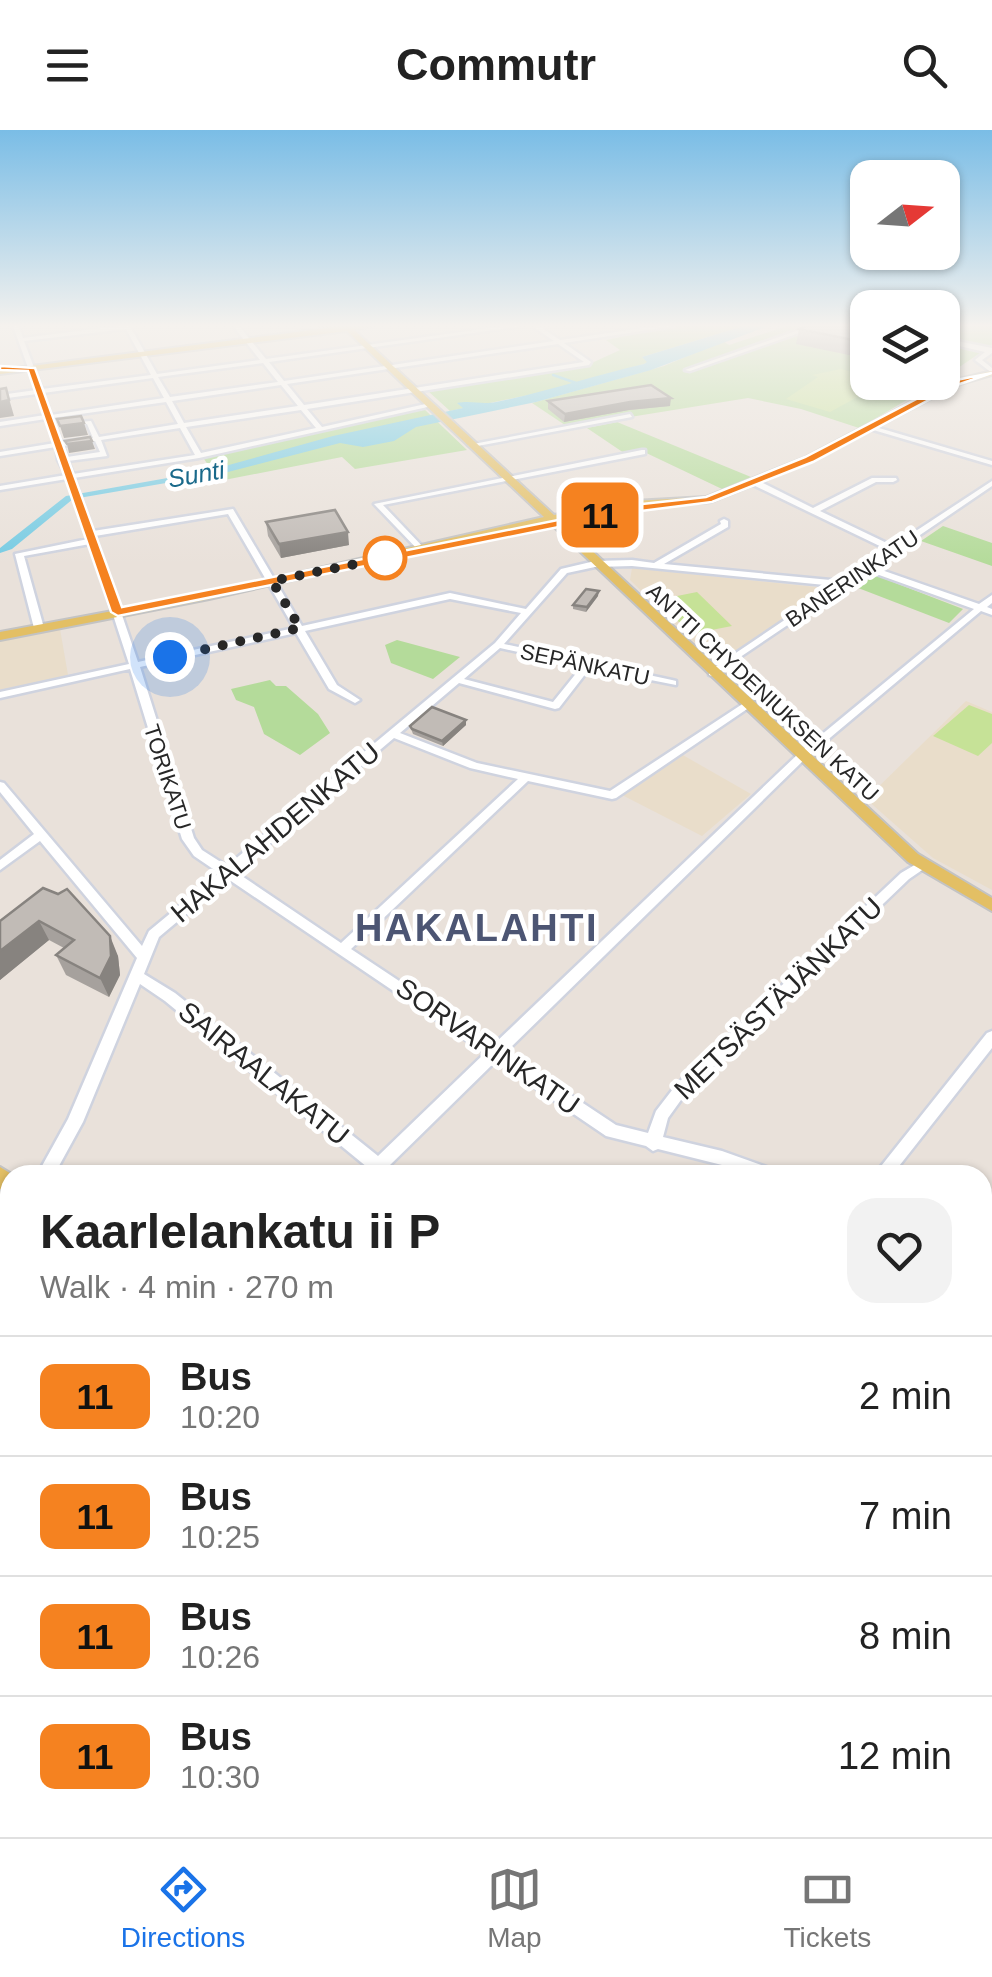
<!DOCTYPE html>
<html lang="en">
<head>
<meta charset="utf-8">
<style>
  :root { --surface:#fff; --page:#f2f2f2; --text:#222; --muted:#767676; --line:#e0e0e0; --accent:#1a73e8 }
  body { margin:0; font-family:Arial,sans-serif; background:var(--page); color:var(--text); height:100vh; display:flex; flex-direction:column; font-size:38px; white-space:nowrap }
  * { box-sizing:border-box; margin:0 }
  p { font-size:32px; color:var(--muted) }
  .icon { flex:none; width:55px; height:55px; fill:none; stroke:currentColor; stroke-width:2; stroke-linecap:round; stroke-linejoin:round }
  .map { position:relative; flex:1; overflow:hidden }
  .side { position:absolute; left:0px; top:1035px; width:992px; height:672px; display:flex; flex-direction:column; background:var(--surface); border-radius:30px 30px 0 0; box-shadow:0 2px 8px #0004 }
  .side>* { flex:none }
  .badge { padding:0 20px; border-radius:15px; font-size:35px; line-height:65px }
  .needle { width:65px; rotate:73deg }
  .buttons { position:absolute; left:850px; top:30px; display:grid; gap:20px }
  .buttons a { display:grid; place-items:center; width:110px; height:110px; border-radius:20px; background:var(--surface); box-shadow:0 2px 8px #0004; font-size:50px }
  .you { position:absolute; width:50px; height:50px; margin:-25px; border:8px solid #fff; border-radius:50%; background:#1a73e8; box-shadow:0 0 0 15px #1a73e833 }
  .map>.badge { position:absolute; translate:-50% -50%; box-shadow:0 0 0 5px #fff }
  .round { display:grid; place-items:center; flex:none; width:105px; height:105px; border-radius:30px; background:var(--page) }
  .overview { display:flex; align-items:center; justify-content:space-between; height:170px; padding:0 40px }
  h1 { font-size:48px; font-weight:600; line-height:75px }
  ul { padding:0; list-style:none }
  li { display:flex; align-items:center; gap:30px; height:120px; padding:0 40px; border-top:2px solid var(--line) }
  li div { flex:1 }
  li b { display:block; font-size:38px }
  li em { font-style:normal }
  li .badge { min-width:110px; font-weight:700; text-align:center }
  header { display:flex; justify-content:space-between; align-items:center; height:130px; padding:0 40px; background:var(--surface); font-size:45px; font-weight:600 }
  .dock { display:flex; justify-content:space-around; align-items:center; height:140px; border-top:2px solid var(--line); background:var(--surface); font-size:28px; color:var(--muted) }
  .dock a { display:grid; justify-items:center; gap:5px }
  .dock .selected { color:var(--accent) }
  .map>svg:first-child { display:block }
  .education { fill:#e9ddca }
  .green { fill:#b4db9a }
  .pitch { fill:#c6e297 }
  .water { fill:#75cbe3 }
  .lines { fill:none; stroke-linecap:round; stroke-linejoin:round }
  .stream { stroke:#75cbe3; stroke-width:2.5 }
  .minor-casing { stroke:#cfd3df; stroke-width:5 }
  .major-casing { stroke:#c3c3c3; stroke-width:4 }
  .minor { fill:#fff; fill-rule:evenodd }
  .major { fill:#e3bf64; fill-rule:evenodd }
  .wall { fill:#a6a19d }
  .shaded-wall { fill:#87837f }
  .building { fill:#c1bbb6; stroke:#87837f; stroke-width:2.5 }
  .line { fill:#f58220; stroke:#fff; stroke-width:2.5 }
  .walk { stroke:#272727; stroke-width:10; stroke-dasharray:0 18 }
  .stop-dot { fill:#fff; stroke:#f58220; stroke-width:5 }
  .labels { text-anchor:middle; stroke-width:9; stroke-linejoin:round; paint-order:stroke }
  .far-street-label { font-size:22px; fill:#272727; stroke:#fff }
  .far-water-label { font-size:25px; font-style:italic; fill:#19698a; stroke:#fff }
  .street-label { font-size:28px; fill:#272727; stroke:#fff }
  .district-label { font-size:38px; font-weight:bold; letter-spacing:2.5px; fill:#4c5573; stroke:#fff }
</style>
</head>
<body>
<header><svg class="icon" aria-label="menu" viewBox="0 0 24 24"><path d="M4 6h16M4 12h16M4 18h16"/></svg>Commutr<svg class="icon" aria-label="search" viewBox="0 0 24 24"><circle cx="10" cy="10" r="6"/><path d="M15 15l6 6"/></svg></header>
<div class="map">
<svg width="992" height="1707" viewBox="0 0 992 1707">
  <rect width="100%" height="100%" fill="#e9e1da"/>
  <path class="education" d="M632,438L835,459L719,536L630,450Z
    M60,499L68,545L0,561V511Z
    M966,571L992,582V760L933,728L866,669Z
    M681,624L751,664L702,706L622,665Z"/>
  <path class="green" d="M673,196H744L642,227L649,232L644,234L538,263L485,274H459L464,278L450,281L428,261L583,237L620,220L606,210Z
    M787,196H867L868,252L936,253L859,298L801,279L748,268L568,297L532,273L664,236L723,211L729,215Z
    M942,196H992V215L943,248Z
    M423,278L467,320L355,339L342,327L219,351L202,326Z
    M617,292L751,347L722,359L640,320L624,323L587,298Z
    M943,396L992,413V436L921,411Z
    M871,444H872L963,479L949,493L853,456Z
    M397,510L460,527L433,549L391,533L385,515Z
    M270,550L276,556H286L318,584L330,603L300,625L264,604L254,577L236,570L231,559Z"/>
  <path class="pitch" d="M841,239L867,246L868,252L883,253L830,282L786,269L818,247L812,245Z
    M697,462L732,496L691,504L657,470Z
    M969,575L992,584V613L978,626L933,606Z"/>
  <path class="water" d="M744,196H768L651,240L536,272L416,297L394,311L363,317L340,313L224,343L73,369L12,419L0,423V418L66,366L207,341L333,306L463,278L457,273C472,270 481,275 496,272C546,262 595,245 644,234L647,232L642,227Z"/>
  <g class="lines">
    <path class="stream" d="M553,245L582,255"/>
    <g class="minor-casing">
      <path id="minor" d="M13,196H19L23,208L117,196H136L131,198L157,244L260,230L233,196H239L266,229L504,196H522L269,232L284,251L554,211L532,196H539L560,210L657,196H674L564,213L591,232L589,235L307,279L322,297L430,273L432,276L199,328L74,348L93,401L233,379L302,496L450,463L526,479L561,439L595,431L632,430L654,433L721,394L720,391L724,389L728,391V397L664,434L841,451L888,420L753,355V351H759L813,378L872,348H896L897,350L893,352H876L820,381L893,416L992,351V356L873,437L979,474L992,465V473L987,477L992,479V485L981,481L806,628L506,922L616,995L648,1003L656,981L676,955L901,743L918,733H926L928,736L909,749L686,963L668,988L663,1007L722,1021L775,1040L777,1045H749L722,1035L658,1019L653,1021L646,1016L606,1006L496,931L389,1036L397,1045H361L367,1037L165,871L140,854L83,992L54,1045H37L68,989L137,828L40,711L0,740V730L34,704L0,662V652L4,653L142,816L149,801L219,743L194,726L182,709L130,539L0,568V562L129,534L90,414L24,426L44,498L39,501L34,498L15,424L88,409L67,349L0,360V356L66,345L58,330L56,317L0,326V322L55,313L46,289L0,296V292L45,285L37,264L0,269V265L36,260ZM126,199L151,245L42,259L24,211ZM558,214L584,232L304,275L287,254ZM263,233L278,252L170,267L158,247ZM153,248L164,268L51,285L43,263ZM281,255L298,276L184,293L172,271ZM166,272L178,294L99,307L91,291L66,293L64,296L87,294L93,308L61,312L52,288ZM301,280L316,298L201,323L186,297ZM180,298L195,325L73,344L68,331L107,326L101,310ZM95,311L100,322L67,327L63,316ZM228,384L294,498L138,532L95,406ZM632,436L835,456L709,541V545L712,546L868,441L974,479L798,624L494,914L351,819L528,651L612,669L616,668L753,575L752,573H744L610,661L477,633L400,603L459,553L555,579L559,578L590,538L676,555V551L672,550L504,514L567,443L595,437ZM450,469L521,483L495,513L227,736L202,720L194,708L140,537L296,503L329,559L355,573L360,570L337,555L305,501ZM500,518L582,536L553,572L464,549ZM394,608L470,638L518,649L341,813L236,742ZM228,749L485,923L378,1026L175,863L144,844L159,807Z
        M810,196H819L690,241L685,240Z
        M942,208L992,218V223L982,230L992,238V243L975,230L985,222L942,212Z
        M630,284L632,287L472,317L468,315Z
        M872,296L992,331V335L870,299Z
        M642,320H645V324L383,375L424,418V422L421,423L374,374Z
        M992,901V918L892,1045H874L987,903Z
        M10,1130V1149L0,1155V1136Z
        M982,1188L992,1193V1213L982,1208Z
        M992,1338V1369L989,1374L982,1377C982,1363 977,1344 992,1338Z
        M232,1698H263L259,1707H227Z
        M709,1698H736L740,1707H713Z
        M808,1698H833L829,1707H804Z"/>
    </g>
    <g class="major-casing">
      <path id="major" d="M343,196H371L354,200L554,385L634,371L706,367L806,327L951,251L992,241V245L957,255L812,331L711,372L634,377L559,390L918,724L992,768V781L908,732L549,392L209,469L0,510V502L209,463L544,387L347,201L0,244V240Z
        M0,1037L13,1045H10V1064L0,1059Z
        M203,1698H233L237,1707H205Z"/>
    </g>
    <use href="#minor" class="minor"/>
    <use href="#major" class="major"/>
  </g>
  <path class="wall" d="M868,196V229L796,214L799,199Z
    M548,271L670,276L629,280L564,292L548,279Z
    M266,392L349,415L281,428L268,406Z
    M598,466L586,482L573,479V475Z
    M466,595L443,616L413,604L410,596Z
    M43,758L118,826L120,845L109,867L66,845L56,825L64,818L49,810L0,850V791Z"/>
  <path class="shaded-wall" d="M950,205L946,219L942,221V209Z
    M6,258L14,286L0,288V272Z
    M671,268L670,276L629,280L564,292L565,284L630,272Z
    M84,293L88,305L64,308L60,296Z
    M92,311L95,319L69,323L67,314Z
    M348,402L349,415L281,428L279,414Z
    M599,461L598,466L586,482L587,477Z
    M466,590V595L443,616L442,611Z
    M39,791L49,810L0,850V821Z
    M110,806L118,826L120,845L109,867L100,848Z"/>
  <path class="building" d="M806,196H868V213L799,199Z
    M651,255L671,268L630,272L565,284L548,271Z
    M6,258L9,270L0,272V259Z
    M81,286L84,293L60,296L57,289Z
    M90,307L92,311L67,314L65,311Z
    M335,380L348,402L279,414L266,392Z
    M586,459L599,461L587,477L573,475Z
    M432,577L466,590L442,611L412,599L410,596Z
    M43,758L58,764L67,759L110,806L111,826L100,848L56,825L74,810L39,791L0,821V791Z"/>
  <linearGradient id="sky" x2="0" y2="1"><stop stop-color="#7abde6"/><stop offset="0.45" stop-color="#f5f2ee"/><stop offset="1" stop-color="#f5f2ee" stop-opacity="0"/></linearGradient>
  <rect width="992" height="435" fill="url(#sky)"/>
  <path class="line" d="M0,236L35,238L122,477L633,375L706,367L805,327L951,251L992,243L957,255L813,332L712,372L633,382L118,486L111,482L28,241L0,240Z"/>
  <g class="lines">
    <path class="walk" d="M170,527L300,498L272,451L385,428"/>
  </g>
  <circle class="stop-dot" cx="385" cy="428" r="20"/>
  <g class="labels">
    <g class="far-street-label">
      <text transform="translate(852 448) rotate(-34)" y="8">BANERINKATU</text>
      <text transform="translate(585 534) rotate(12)" y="8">SEPÄNKATU</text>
      <text transform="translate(763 562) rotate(43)" y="8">ANTTI CHYDENIUKSEN KATU</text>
      <text transform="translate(168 647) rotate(72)" y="8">TORIKATU</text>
    </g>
    <g class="far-water-label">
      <text transform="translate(196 344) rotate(-10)" y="9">Sunti</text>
    </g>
    <g class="street-label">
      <text transform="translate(275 702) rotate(-40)" y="10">HAKALAHDENKATU</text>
      <text transform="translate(778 868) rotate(-44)" y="10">METSÄSTÄJÄNKATU</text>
      <text transform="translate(488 916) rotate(35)" y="10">SORVARINKATU</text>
      <text transform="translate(264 943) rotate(39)" y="10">SAIRAALAKATU</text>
    </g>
    <g class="district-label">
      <text x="477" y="811">HAKALAHTI</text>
    </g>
  </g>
</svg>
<div class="buttons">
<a><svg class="needle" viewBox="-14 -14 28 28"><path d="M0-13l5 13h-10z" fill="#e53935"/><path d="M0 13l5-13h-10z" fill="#767676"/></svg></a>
<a><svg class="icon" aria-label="layers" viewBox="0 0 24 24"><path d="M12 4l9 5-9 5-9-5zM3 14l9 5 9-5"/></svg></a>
</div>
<div class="you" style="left:170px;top:527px"></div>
<b class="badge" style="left:600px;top:385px;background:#f58220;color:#111">11</b>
<section class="side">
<div class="overview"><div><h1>Kaarlelankatu ii P</h1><p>Walk · 4 min · 270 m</p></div><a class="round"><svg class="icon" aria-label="heart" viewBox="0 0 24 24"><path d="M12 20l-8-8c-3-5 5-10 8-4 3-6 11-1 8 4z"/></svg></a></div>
<ul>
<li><span class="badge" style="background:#f58220;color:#111">11</span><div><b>Bus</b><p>10:20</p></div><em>2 min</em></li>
<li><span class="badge" style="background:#f58220;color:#111">11</span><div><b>Bus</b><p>10:25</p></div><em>7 min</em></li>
<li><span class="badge" style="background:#f58220;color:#111">11</span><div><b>Bus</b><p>10:26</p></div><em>8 min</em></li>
<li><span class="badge" style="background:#f58220;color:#111">11</span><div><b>Bus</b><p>10:30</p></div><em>12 min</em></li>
</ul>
</section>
</div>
<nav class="dock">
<a class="selected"><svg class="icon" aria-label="directions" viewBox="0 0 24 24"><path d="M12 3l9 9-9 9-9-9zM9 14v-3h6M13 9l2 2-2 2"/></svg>Directions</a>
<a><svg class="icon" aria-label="map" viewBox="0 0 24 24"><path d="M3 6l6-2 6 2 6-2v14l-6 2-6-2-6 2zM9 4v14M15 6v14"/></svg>Map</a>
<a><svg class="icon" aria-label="tickets" viewBox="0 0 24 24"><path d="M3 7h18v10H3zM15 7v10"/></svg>Tickets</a>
</nav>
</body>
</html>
